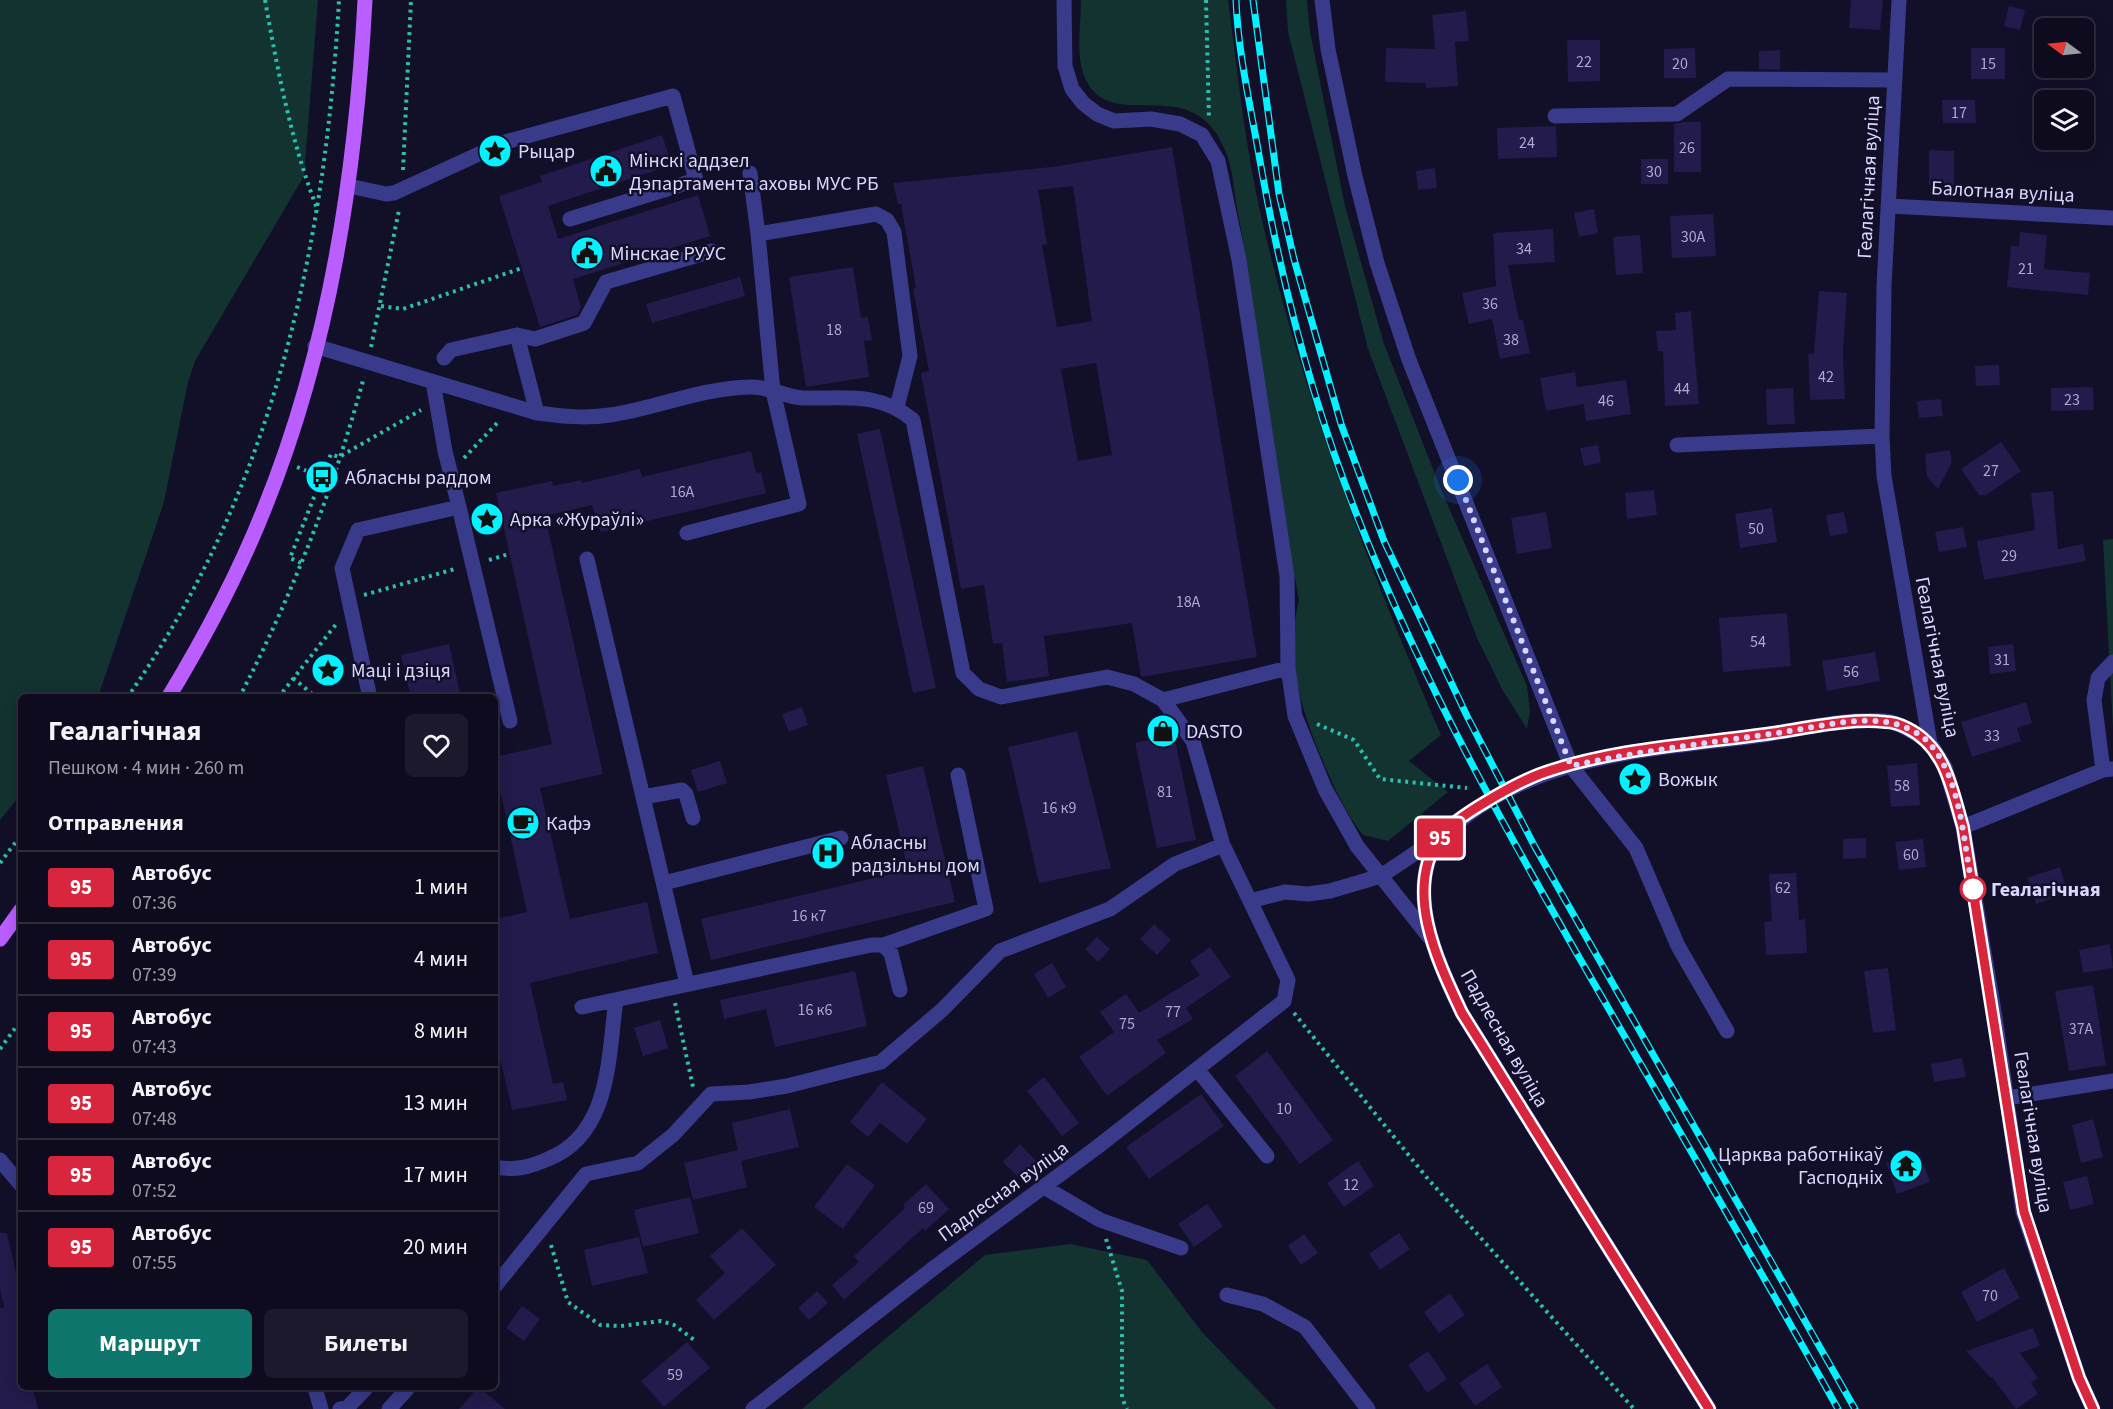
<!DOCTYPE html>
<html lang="ru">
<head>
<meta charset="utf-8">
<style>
  :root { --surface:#0e0b1f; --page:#1c192c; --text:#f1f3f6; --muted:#9b9ba4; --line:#2e2b3d; --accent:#0f766e }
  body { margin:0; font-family:"Source Sans 3",sans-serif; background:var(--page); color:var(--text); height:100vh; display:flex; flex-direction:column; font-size:22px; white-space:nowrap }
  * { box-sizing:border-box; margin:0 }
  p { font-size:20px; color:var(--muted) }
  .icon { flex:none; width:33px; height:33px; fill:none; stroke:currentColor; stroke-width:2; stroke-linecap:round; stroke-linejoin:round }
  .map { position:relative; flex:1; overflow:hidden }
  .drawer { position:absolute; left:18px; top:694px; width:480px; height:696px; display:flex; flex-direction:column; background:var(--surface); border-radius:9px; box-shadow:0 3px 15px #0003,0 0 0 2px var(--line) }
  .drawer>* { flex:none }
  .badge { padding:0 12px; border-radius:4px; font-size:21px; line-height:39px }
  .needle { width:39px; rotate:285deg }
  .fabs { position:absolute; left:2034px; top:18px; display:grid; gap:12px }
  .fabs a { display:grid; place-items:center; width:60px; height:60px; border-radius:9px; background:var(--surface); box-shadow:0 3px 15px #0003,0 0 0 2px var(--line); font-size:30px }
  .you { position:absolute; width:30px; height:30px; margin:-15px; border:4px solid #fff; border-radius:50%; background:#1a73e8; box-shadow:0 0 0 9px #1a73e833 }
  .map>.badge { position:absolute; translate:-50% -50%; box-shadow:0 0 0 3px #fff }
  h2 { padding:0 30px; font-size:22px; line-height:54px }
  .round { display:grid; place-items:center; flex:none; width:63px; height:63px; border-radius:9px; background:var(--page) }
  .overview { display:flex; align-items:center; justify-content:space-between; height:102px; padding:0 30px }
  h1 { font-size:28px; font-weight:700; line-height:45px }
  .cta { display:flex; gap:12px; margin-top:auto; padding:12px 30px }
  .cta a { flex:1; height:69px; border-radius:9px; background:var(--accent); color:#fff; font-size:24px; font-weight:700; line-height:69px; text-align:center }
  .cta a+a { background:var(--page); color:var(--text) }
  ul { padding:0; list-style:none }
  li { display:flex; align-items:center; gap:18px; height:72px; padding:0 30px; border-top:2px solid var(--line) }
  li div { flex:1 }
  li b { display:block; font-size:22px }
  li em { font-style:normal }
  li .badge { min-width:66px; font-weight:700; text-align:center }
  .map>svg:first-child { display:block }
  .green { fill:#123330 }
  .building { fill:#221b4b; fill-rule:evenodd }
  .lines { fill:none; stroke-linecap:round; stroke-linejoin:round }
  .path { stroke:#2cbfaf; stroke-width:4; stroke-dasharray:3 4.5; stroke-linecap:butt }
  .minor { stroke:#393a89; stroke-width:15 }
  .major { stroke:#bb5eff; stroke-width:15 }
  .rail-casing { stroke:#03f2ff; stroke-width:7 }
  .rail { stroke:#120f29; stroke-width:4.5; stroke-dasharray:14; stroke-linecap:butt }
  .line-casing { stroke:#fff; stroke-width:14 }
  .line { stroke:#d7263d; stroke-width:9 }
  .walk { stroke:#dad7ff; stroke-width:6; stroke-dasharray:0 10.8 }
  .stop-dot { fill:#fff; stroke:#d7263d; stroke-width:3 }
  .labels { text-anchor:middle; stroke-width:5; stroke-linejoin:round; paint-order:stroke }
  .number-label { font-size:16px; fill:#aca8d2 }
  .poi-label { font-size:20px; fill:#dad7ff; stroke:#120f29; text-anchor:start }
  .street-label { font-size:20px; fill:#dad7ff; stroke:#120f29 }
  .stop-label { font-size:20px; font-weight:bold; fill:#dad7ff; stroke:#120f29; text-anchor:start }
</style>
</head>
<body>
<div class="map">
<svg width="2113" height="1409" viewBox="0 0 2113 1409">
  <rect width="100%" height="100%" fill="#120f29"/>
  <path class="green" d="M0,0H318L304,176L195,361L188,382L164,502L98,697L21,698V794L0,820Z
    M1081,0H1228C1238,73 1245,148 1262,220C1303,398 1369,568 1441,735L1409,761L1448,792L1388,841L1363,835C1346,814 1336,791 1325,766C1302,712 1284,659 1299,600C1286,527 1271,453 1262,380C1255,323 1248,265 1237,208C1234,191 1233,171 1227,155C1194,63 1107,142 1083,73C1076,52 1081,22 1081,0Z
    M1286,0H1307L1310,32L1345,206L1384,344L1442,492L1527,686L1530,711L1527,729L1502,689L1477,638L1368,349L1288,32Z
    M2113,539V729L2103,540Z
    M1070,1244L1147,1260L1202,1332L1276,1409H802L985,1255Z"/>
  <path class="building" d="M1851,0H1883L1880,30L1849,28Z
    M2009,6L2025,10L2020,30L2004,26Z
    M1466,11L1469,41L1455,42L1458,86L1426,88V83L1385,82L1386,48L1435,49L1432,15Z
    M1567,40H1600V81L1568,82Z
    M1695,48L1696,78H1664V49Z
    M1971,48H2005V79H1971Z
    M1780,50V70L1759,69V51Z
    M1942,100H1975L1976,123H1943Z
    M1683,122H1701V172H1674V124Z
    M1556,126L1557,157L1498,159L1497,128Z
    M662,135L672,165L548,206L558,239L698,195L710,236L573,279L581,307L577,315L540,327L499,196L542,182L540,176Z
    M1172,147L1257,657L1141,677L1132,623L1044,636L1049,676L1007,682L1002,643L993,644L984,585L961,589L921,373L929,371L913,289L916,288L901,204H898L893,183L1052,167ZM1073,186L1092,321L1057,327L1042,245L1047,244L1038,190ZM1096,363L1112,455L1078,461L1061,369Z
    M1929,150L1954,151V186L1929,185Z
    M1641,159H1668V184H1641Z
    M1435,168L1437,188L1418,190L1416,171Z
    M1594,209L1598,233L1579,237L1574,213Z
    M1713,214L1716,256L1672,258L1670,216Z
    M1553,229L1555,262L1508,265L1519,320H1523L1530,353L1500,359L1492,319L1469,324L1462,293L1496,286L1493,233Z
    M2020,232L2047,235L2044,269L2090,273L2088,295L2007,287L2011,246H2019Z
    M1640,235L1643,273L1616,275L1613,237Z
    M853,267L861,318L868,317L872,340L864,341L869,377L806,387L789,277Z
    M740,277L745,296L652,323L646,304Z
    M1819,291L1847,293L1843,351L1845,399L1810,400L1808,354L1814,353Z
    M1691,311L1699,404L1665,406L1663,351H1658L1656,331L1676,330L1675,313Z
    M1999,365L2000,385L1976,386L1975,366Z
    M1575,372L1577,387L1626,380L1631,414L1586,421L1584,404L1546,411L1540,378Z
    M2093,387L2094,410L2051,411V388Z
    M1793,388L1795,424L1767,425L1766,389Z
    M1941,399L1943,416L1919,418L1917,401Z
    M880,429L936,688L913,693L857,434Z
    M2001,442L2021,471L1986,495H1979L1961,469Z
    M1598,445L1601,463L1584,466L1580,448Z
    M1950,450L1952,462L1938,489L1927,477L1925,454Z
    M751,451L756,473L761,472L766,493L601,532L592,505L545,516L603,774L540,788L570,919L647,902L658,953L530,983L553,1084L563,1082L567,1100L512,1110L495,1036V919L527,912L501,794L495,795V757L552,744L496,493L552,481L553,486L581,480L582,483L640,469L642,477Z
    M1654,490L1657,515L1627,519L1625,493Z
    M2053,491L2058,549L2083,544L2086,561L1984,580L1977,541L2035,530L2031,493Z
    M1772,508L1777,542L1740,548L1735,514Z
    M1546,512L1552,548L1517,554L1511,518Z
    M1844,512L1848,533L1830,536L1826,515Z
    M1963,527L1967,547L1939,552L1935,532Z
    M1787,613L1791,666L1723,672L1719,618Z
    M449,644L461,698H411L401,655Z
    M2013,644L2016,671L1990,674L1988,647Z
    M1875,652L1880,681L1827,691L1822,661Z
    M2026,702L2032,723L2017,728L2021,741L1972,757L1961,722Z
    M802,707L808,725L789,732L782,714Z
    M1077,731L1111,868L1039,883L1008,747Z
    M1174,735L1196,840L1157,848L1135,743Z
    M720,761L727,783L698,792L691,770Z
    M1917,763L1920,805L1891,807L1887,766Z
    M923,766L955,902L711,960L701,919L908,870L886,775Z
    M1866,838V858L1843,859V839Z
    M1923,839L1926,867L1899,870L1895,842Z
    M2060,867L2068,893L2036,904L2027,878Z
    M1796,873L1799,920L1805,919L1807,953L1766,955L1764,922L1772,921L1769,874Z
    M1154,924L1171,940L1157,955L1140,939Z
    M1097,937L1110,949L1098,962L1085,949Z
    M2110,944L2113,968L2083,973L2079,950Z
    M1210,947L1231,977L1186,1008L1193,1019L1157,1040L1166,1053L1107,1096L1079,1057L1114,1032L1100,1012L1126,994L1139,1013L1200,975L1190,961Z
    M1052,963L1066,987L1048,998L1034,974Z
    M1888,968L1896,1030L1873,1033L1864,971Z
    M855,971L867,1026L775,1047L766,1009L724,1019L720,1000Z
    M2093,985L2106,1065L2069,1071L2055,991Z
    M660,1020L668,1048L643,1056L634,1028Z
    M1267,1051L1333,1140L1300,1164L1235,1076Z
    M1962,1058L1966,1077L1934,1082L1931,1064Z
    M1044,1077L1079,1123L1062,1136L1027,1091Z
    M882,1082L927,1119L907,1144L880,1123L868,1137L850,1122Z
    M1201,1094L1224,1126L1149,1179L1126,1147Z
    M790,1109L799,1147L741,1161L747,1187L693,1200L684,1163L738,1150L732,1123Z
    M2093,1119L2103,1157L2081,1163L2072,1125Z
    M1020,1144L1038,1163L1021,1180L1003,1162Z
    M1919,1151L1930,1182L1897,1194L1886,1163Z
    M1358,1161L1374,1186L1344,1207L1327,1183Z
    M847,1164L875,1185L843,1229L814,1207Z
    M2087,1176L2094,1204L2070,1210L2063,1182Z
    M926,1184L949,1209L925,1231L923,1228L844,1300L832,1285L859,1262L854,1256L905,1208L903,1205Z
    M690,1197L699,1233L643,1247L634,1210Z
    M1207,1204L1223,1226L1194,1247L1178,1224Z
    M742,1228L776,1265L714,1320L696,1300L725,1273L710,1256Z
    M0,1233H7L21,1294V1388H33L38,1409H0V1308L4,1307L0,1288Z
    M1399,1233L1410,1249L1380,1270L1369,1254Z
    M1304,1234L1318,1253L1301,1265L1288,1246Z
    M639,1237L648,1273L592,1286L584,1250Z
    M2004,1268L2020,1298L1977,1322L1961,1292Z
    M817,1291L828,1303L809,1320L798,1308Z
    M1450,1293L1465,1315L1439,1333L1424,1312Z
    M522,1306L540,1319L524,1341L506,1328Z
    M2033,1328L2040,1346L2020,1353L2038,1378L2031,1383L2038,1394L2016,1409L1992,1377L1991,1378L1966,1351Z
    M687,1342L710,1368L664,1407L641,1381Z
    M1428,1351L1447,1379L1427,1393L1408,1365Z
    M1487,1364L1502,1387L1475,1406L1459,1383Z
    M477,1388H480L505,1409H459Z"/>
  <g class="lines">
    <path class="path" d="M265,0C278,72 291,142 318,211
      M1206,0L1209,119
      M403,170L411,0
      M381,306L403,309L522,268
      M371,347L399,210
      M464,458L500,420
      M297,467L322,477
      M489,560L509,554
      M301,563L290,558L331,454L339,457L421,410
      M364,595L455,569
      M293,678L317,698
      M127,698C273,489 325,250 339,0
      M239,698C292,596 334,488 364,377
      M278,698L337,623
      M1317,724L1354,740L1380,779L1467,788
      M0,863L21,835
      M675,1003L693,1087
      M1294,1013L1428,1179L1634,1409
      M0,1049L21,1020
      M1106,1239L1122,1291V1398L1127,1409
      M551,1245L568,1302L600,1325L621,1326L661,1321L674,1325L697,1342"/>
    <path class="minor" d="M1064,0L1065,66L1072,89L1083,103L1097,114L1114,121L1151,119L1180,124L1202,135L1218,161L1239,260L1287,576L1288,668L1295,716L1325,789L1357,846L1430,938
      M1322,0L1328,49L1355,176L1377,263L1409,360L1571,766L1636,848L1678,946L1727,1031
      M1899,0L1884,286L1882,436L1884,476L1930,743L1945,767L1963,827L1995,1017L2023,1212L2079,1378L2093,1409
      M1555,116L1677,114L1728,79L1894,80
      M750,173L758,234
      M349,186L386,194L394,193L505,142L673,96L696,180L570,219
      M1890,206L2113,218
      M517,335L537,413
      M315,346L537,413C561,416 585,419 610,415C656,408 702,388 750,387C768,386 785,397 803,398C845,399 878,391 913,420L963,673L979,689L1001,697L1107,677L1134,684L1163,700L1193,741L1223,845
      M444,358L451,350L517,335L535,339L584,323L606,282L712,251
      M433,382L445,451L459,507
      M1677,445L1882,436
      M687,533L799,504L773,391L758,234L876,214L887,220L894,232L910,356L897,407
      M587,559L687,984
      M370,698L342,568L358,530L459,507L510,721
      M1163,700L1288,668
      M2103,770L2094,700L2098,678L2113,662
      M643,797L682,790L686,794L693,818
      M1963,827L2103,770L2113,769
      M664,883L841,838
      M883,945L986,909L958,775
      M582,1007L871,945H883L891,953L900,990
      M1197,1069L1267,1156
      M2007,1098L2113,1081
      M0,1160L21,1185
      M495,1167C515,1171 530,1167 548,1159C611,1134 608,1057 616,1000
      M1044,1187L1100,1220L1181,1248
      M495,1286L586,1174L638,1163L673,1135L711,1094L749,1092L787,1086L881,1062L942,1010L1000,951L1110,909L1175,864L1223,845L1250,901
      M1227,1295L1263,1304L1305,1327L1368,1409
      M315,1388L321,1409
      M340,1409L347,1408L366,1388
      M389,1409L408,1388
      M753,1409L935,1267L1096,1148L1284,1001L1288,980L1250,901L1285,892L1308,894L1330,891L1381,876L1439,837
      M1709,1409L1462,1013C1438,962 1403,891 1440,837C1446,829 1458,823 1465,817C1549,752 1662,749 1763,735C1802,729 1846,718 1885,721C1902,723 1916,734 1930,743"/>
    <path class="major" d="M168,698C205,637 239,573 265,507C330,346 356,172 365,0
      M0,939L21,910"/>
    <g class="rail-casing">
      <path id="rail" d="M1236,0C1238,54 1251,108 1260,161C1281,280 1312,401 1356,513C1425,690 1519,854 1614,1018C1689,1148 1765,1278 1838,1409
        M1253,0L1279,194L1294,259L1341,424L1384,541L1467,716L1535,847L1855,1409"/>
    </g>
    <use href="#rail" class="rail"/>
  </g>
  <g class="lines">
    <g class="line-casing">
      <path id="line" d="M1709,1409L1462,1013C1438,962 1403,891 1440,837C1454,817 1517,783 1540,774C1613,748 1696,744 1773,733C1808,728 1849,718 1886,722C1893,722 1901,725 1907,728C1946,747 1952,790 1963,827L2024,1212L2079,1378L2093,1409"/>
    </g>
    <use href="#line" class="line"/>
    <path class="walk" d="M1458,480L1571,766C1639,751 1708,743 1778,733C1812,728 1852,717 1886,722C1901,724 1921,733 1930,744C1963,782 1963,846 1973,889"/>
  </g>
  <defs>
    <g id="sight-disc" transform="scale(1.725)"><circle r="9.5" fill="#03f2ff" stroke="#120f29"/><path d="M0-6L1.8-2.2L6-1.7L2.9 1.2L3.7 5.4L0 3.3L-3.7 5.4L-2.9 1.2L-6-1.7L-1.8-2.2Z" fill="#111"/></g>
    <g id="civic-disc" transform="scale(1.725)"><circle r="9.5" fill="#03f2ff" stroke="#120f29"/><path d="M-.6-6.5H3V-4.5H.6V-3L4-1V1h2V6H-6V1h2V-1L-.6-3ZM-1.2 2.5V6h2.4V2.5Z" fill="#111"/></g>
    <g id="bus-disc" transform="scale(1.725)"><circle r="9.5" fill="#03f2ff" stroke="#120f29"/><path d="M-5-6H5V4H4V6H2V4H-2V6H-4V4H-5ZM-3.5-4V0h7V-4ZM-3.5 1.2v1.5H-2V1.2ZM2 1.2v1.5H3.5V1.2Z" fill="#111"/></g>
    <g id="shop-disc" transform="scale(1.725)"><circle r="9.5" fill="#03f2ff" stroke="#120f29"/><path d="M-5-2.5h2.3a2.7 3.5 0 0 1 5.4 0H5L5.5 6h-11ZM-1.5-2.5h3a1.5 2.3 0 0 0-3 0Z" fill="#111"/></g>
    <g id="cafe-disc" transform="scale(1.725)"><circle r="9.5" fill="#03f2ff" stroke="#120f29"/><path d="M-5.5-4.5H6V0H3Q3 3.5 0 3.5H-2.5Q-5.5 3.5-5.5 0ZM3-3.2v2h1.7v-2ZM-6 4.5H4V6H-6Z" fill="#111"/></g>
    <g id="hospital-disc" transform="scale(1.725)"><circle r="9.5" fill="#03f2ff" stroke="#120f29"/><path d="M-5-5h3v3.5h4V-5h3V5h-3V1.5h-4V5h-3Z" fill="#111"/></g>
    <g id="temple-disc" transform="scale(1.725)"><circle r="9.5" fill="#03f2ff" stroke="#120f29"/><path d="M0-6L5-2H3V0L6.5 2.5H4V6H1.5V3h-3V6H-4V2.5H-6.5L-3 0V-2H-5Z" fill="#111"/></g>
  </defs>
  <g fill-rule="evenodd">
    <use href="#sight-disc" x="495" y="151"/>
    <use href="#civic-disc" x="606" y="171"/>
    <use href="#civic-disc" x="587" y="253"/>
    <use href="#bus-disc" x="322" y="477"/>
    <use href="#sight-disc" x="487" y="519"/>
    <use href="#sight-disc" x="328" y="670"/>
    <use href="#shop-disc" x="1163" y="731"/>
    <use href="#sight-disc" x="1635" y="779"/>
    <use href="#cafe-disc" x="523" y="823"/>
    <use href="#hospital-disc" x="828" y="853"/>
    <use href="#temple-disc" x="1906" y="1166"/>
  </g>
  <circle class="stop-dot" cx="1973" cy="889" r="12"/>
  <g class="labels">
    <g class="number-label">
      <text x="1584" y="67">22</text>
      <text x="1680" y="69">20</text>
      <text x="1988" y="69">15</text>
      <text x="1959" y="118">17</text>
      <text x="1527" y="148">24</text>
      <text x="1687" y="153">26</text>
      <text x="1654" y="177">30</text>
      <text x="1693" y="242">30А</text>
      <text x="1524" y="254">34</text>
      <text x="2026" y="274">21</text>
      <text x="1490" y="309">36</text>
      <text x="834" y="335">18</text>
      <text x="1511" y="345">38</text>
      <text x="1826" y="382">42</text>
      <text x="1682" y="394">44</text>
      <text x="2072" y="405">23</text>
      <text x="1606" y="406">46</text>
      <text x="1991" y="476">27</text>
      <text x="682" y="497">16А</text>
      <text x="1756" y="534">50</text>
      <text x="2009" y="561">29</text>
      <text x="1188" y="607">18А</text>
      <text x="1758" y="647">54</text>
      <text x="2002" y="665">31</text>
      <text x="1851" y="677">56</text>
      <text x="1992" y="741">33</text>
      <text x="1902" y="791">58</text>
      <text x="1165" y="797">81</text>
      <text x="1059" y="813">16 к9</text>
      <text x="1911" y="860">60</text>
      <text x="1783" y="893">62</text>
      <text x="809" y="921">16 к7</text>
      <text x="815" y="1015">16 к6</text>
      <text x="1173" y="1017">77</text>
      <text x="1127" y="1029">75</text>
      <text x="2081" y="1034">37А</text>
      <text x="1284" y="1114">10</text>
      <text x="1351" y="1190">12</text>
      <text x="926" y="1213">69</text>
      <text x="1990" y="1301">70</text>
      <text x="675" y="1380">59</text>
    </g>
    <g class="poi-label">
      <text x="518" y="158">Рыцар</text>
      <text x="629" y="167">Мінскі аддзел<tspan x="629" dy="23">Дэпартамента аховы МУС РБ</tspan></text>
      <text x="610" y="260">Мінскае РУУС</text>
      <text x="345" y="484">Абласны раддом</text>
      <text x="510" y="526">Арка «Жураўлі»</text>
      <text x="351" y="677">Маці і дзіця</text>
      <text x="1186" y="738">DASTO</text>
      <text x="1658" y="786">Вожык</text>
      <text x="546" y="830">Кафэ</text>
      <text x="851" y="849">Абласны<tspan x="851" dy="23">радзільны дом</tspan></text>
      <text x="1883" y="1161" text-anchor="end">Царква работнікаў<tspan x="1883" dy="23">Гасподніх</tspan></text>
    </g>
    <g class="street-label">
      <text transform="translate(1868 177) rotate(-87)" y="7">Геалагічная вуліца</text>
      <text transform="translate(2003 191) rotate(3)" y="7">Балотная вуліца</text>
      <text transform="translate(1938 657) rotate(79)" y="7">Геалагічная вуліца</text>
      <text transform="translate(1505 1038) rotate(60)" y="7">Падлесная вуліца</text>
      <text transform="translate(2034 1132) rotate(81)" y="7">Геалагічная вуліца</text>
      <text transform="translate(1003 1191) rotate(-36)" y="7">Падлесная вуліца</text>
    </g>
    <g class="stop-label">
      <text x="1991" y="896">Геалагічная</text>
    </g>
  </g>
</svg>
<div class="fabs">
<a><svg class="needle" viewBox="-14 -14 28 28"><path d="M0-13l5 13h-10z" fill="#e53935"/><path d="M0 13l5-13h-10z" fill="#9b9ba4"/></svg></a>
<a><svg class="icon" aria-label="layers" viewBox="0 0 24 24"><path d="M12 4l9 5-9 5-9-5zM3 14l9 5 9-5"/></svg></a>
</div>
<div class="you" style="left:1458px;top:480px"></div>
<b class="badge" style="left:1440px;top:838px;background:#d7263d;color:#fff">95</b>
<section class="drawer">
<div class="overview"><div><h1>Геалагічная</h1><p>Пешком · 4 мин · 260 m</p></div><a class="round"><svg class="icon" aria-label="heart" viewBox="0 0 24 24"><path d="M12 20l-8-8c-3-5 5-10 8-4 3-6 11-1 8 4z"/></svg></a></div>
<h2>Отправления</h2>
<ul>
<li><span class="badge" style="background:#d7263d;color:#fff">95</span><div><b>Автобус</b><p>07:36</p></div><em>1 мин</em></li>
<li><span class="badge" style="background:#d7263d;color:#fff">95</span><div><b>Автобус</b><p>07:39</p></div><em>4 мин</em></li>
<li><span class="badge" style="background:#d7263d;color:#fff">95</span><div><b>Автобус</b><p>07:43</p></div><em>8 мин</em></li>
<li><span class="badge" style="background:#d7263d;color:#fff">95</span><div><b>Автобус</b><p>07:48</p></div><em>13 мин</em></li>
<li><span class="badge" style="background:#d7263d;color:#fff">95</span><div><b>Автобус</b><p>07:52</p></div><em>17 мин</em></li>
<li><span class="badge" style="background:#d7263d;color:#fff">95</span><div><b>Автобус</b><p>07:55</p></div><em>20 мин</em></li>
</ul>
<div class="cta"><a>Маршрут</a><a>Билеты</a></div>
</section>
</div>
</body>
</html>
